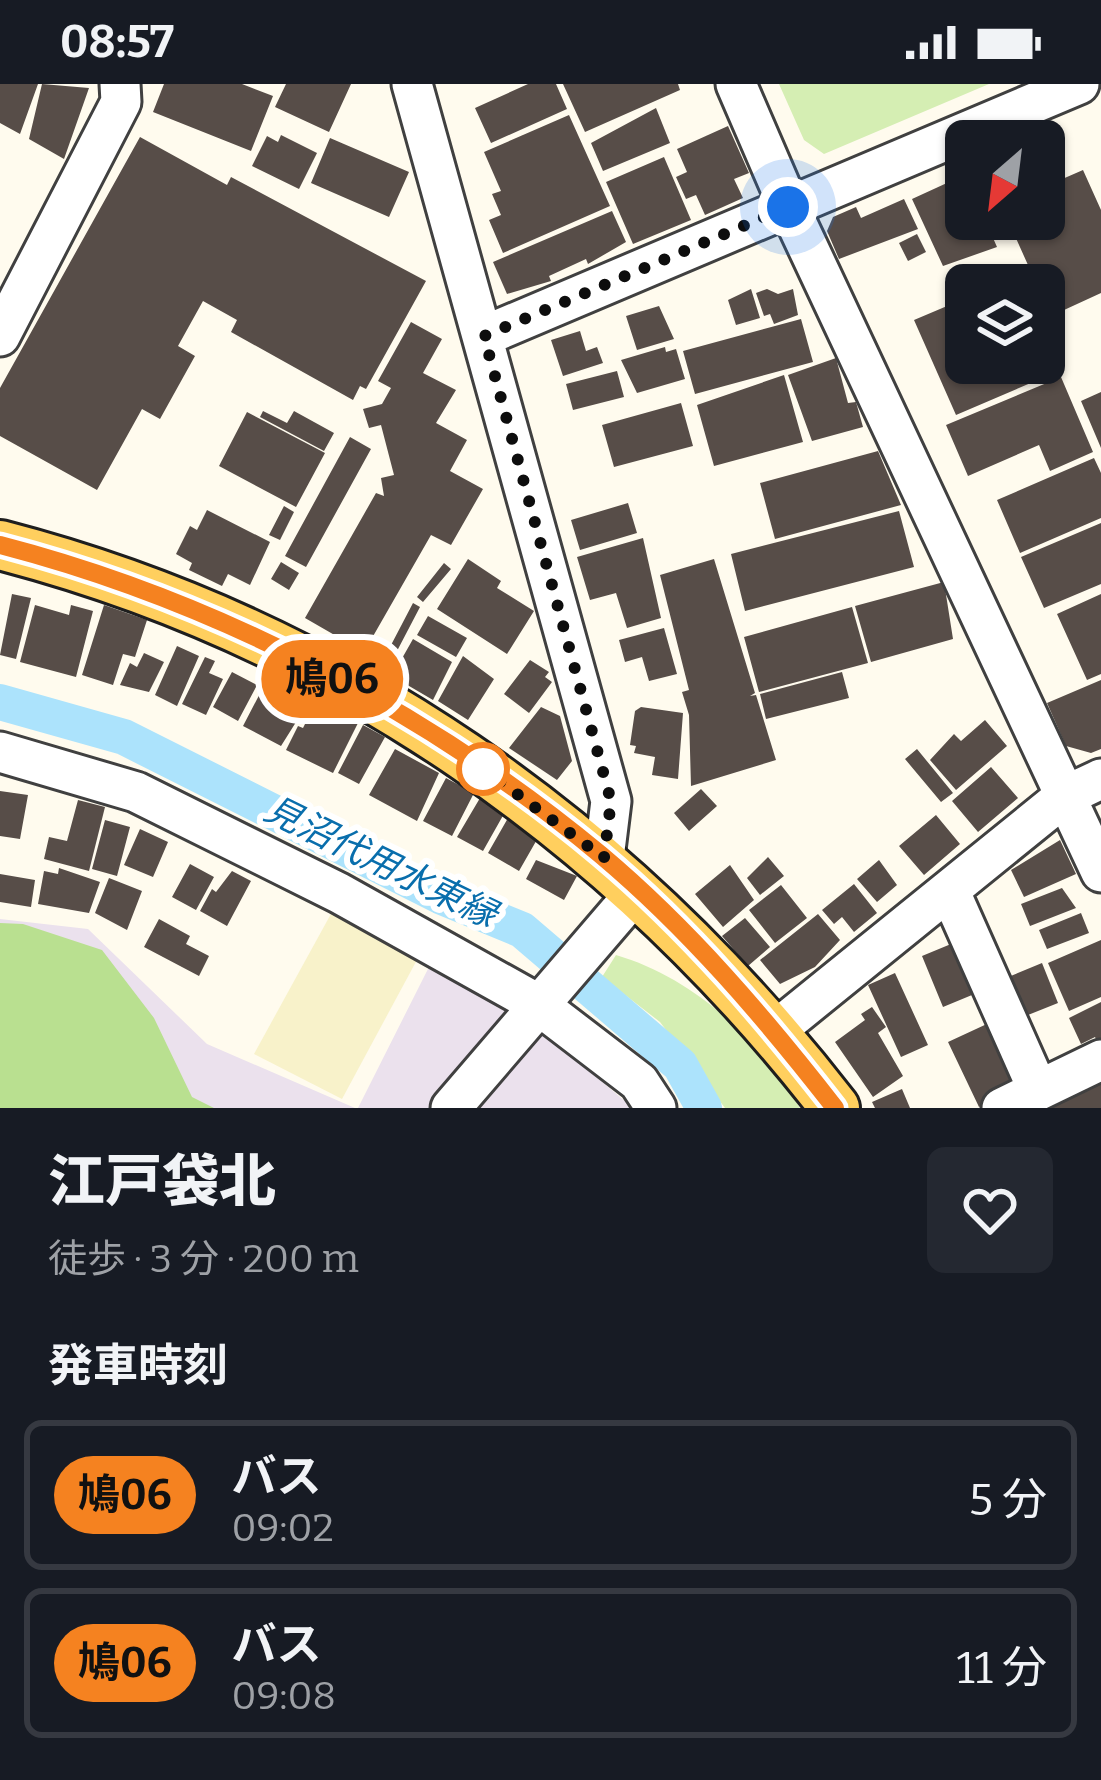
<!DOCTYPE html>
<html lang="ja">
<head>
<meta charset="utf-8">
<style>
  :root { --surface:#171b24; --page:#242831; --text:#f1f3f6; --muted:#9ea1a6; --line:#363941 }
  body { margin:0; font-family:Bitter,"Noto Sans JP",serif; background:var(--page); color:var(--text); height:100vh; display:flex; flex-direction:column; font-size:45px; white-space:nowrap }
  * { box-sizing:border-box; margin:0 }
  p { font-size:39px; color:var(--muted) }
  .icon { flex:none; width:66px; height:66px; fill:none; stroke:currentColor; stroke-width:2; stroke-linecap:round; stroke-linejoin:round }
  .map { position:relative; height:1024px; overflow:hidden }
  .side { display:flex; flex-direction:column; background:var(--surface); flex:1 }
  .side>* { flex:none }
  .badge { padding:0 24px; border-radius:39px; font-size:42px; line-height:78px }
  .needle { width:78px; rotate:208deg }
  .buttons { position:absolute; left:945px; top:36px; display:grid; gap:24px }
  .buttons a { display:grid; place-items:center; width:120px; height:120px; border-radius:18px; background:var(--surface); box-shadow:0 3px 9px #0004; font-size:60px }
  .you { position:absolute; width:60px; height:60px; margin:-30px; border:9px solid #fff; border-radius:50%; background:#1a73e8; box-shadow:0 0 0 18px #1a73e833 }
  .map>.badge { position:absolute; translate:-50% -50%; box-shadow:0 0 0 6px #fff }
  h2 { padding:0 48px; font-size:45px; line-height:108px }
  .round { display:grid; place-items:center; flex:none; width:126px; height:126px; border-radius:18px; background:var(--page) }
  .overview { display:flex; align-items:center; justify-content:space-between; height:204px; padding:0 48px }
  h1 { font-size:57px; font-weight:800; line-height:90px }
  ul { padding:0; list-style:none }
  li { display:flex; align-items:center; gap:36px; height:150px; margin:0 24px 18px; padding:0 24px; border:6px solid var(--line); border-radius:18px }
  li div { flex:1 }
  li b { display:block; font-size:45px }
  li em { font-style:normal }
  li .badge { min-width:132px; font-weight:700; text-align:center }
  .status { display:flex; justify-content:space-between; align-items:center; height:84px; padding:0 60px; background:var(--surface); direction:ltr }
  .status svg { height:33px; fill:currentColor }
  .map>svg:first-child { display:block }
  .industrial { fill:#ebe1ed }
  .farmland { fill:#f8f2ca }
  .green { fill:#d5eeb3 }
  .forest { fill:#b9e090 }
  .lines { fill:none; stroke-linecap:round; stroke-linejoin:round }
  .canal { stroke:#ace3fc; stroke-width:36 }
  .building { fill:#574d48 }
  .minor-casing { stroke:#404040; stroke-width:45 }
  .major-casing { stroke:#1e1e1e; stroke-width:54 }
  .minor { stroke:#fff; stroke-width:39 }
  .major { stroke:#ffcf5e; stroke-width:48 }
  .line-casing { stroke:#fff; stroke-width:27 }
  .line { stroke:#f58220; stroke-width:18 }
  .walk { stroke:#0d0d0d; stroke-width:12; stroke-dasharray:0 21.6 }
  .stop-dot { fill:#fff; stroke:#f58220; stroke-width:6 }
  .labels { text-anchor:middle; stroke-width:12; stroke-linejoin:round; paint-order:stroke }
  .water-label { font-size:36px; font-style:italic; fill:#096eac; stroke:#fff }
</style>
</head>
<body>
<div class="status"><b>08:57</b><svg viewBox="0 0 49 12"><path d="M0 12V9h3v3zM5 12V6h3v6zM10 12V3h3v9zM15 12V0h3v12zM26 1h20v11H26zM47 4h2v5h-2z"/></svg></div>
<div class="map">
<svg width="1101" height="1024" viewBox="0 0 1101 1024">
  <rect width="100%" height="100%" fill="#fffbee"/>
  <path class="industrial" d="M0,835L88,845L207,960L355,1024H0Z
    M431,879L547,951L633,1024H358Z"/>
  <path class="farmland" d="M332,828L418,874L342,1015L254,970Z"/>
  <path class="green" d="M779,0H989L824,70L804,56Z
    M616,871C694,894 758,954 800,1024H725L660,938L602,893Z"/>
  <path class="forest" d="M0,839L23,840L102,866L154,934L192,1013L214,1024H0Z"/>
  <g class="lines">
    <path class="canal" d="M0,618L124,653L440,812L522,846L680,981L704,1024"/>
  </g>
  <path class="building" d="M0,0H38L20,50L0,39Z
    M42,0L89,4L64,75L29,55Z
    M164,0H242L273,12L251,67L153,28Z
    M286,0H351L329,48L275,23Z
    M528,0H556L567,25L491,59L475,24Z
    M563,0H678L680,6L585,48Z
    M656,24L670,59L603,87L591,59Z
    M569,31L610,122L503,169L489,136L501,131L492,110L501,107L484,68Z
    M728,42L749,89L734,95L743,114L705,131L696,111L686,115L676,93L687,88L677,65Z
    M281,51L317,69L299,105L252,82L267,52L278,58Z
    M140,53L227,101L231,93L426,197L366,305L360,302L353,316L231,248L237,236L203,217L178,262L195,272L160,335L142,325L97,406L0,352V304Z
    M330,54L409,88L389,133L311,99Z
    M664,73L691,136L633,160L606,98Z
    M1083,86L1101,126V209L1051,232L1044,201H1037L1010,141L1044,135V103Z
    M960,93L966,135L986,138L997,163L943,182L912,115Z
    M904,115L918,145L839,175L827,147L833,133L856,123L861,134Z
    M612,127L626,158L588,180L586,175L549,192L551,197L507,210L493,178Z
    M917,150L926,168L908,177L899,159Z
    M751,205L760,234L736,241L728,216Z
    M767,205L778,210L793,205L798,231L774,240L770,230L764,232L756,209Z
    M966,214V279H1044V248L1061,286L956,331L914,236Z
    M659,222L674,255L637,266L626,232Z
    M801,235L813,278L695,310L683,267Z
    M411,238L442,255L423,289L456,306L436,339L467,356L450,387L483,405L451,461L431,451L364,568L305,534L376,409L384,412L381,394L394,391L381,341L369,344L363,325L382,320L391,304L378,297Z
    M580,247L586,267L597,263L603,279L563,292L551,256Z
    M665,263L666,268L676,265L685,295L637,309L621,276Z
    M836,274L848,319L856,318L863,343L812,357L788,291Z
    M617,287L624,313L573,326L566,300Z
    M784,291L803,358L714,382L697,321Z
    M1061,293L1093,368L1050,387L1039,361L968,392L946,341Z
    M1101,308V364L1081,317Z
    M681,319L693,362L614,383L602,341Z
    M263,327L287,339L294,327L334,349L324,367L260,333Z
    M247,328L325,369L296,423L219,382Z
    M350,353L371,365L306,483L285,472Z
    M878,367L901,421L775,455L760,399Z
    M1094,374L1101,389V434L1020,469L997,416Z
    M628,419L637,449L580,466L571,436Z
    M284,422L294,428L280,456L269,451Z
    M207,426L270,458L250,501L228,490L222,502L189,486L192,479L176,470L190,442L197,446Z
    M899,427L914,483L745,527L731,470Z
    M1101,439V500L1044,524L1021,473Z
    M643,454L661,534L627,544L616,509L590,516L577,473Z
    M468,475L501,497L497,504L534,527L507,570L437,525Z
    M714,475L755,609L750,612L756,611L776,676L691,702L689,631L682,608L689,606L660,491Z
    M281,478L299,489L289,506L271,495Z
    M444,479L451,485L423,518L417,513Z
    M944,498L953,555L871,578L855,522Z
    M12,510L31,514L16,575L0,571Z
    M1101,510V590L1087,596L1057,530Z
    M413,519L420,523L397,567L390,563Z
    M35,521L69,531L71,521L93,527L76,593L20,578Z
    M104,521L147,536L135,573L123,570L113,601L82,591Z
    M852,523L868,579L759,608L744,553Z
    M428,532L467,554L456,573L417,551Z
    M664,544L677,590L649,597L642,573L625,578L619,556Z
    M413,555L452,578L433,616L392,592Z
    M177,562L199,572L177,622L155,611Z
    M144,569L164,578L149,608L120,601L130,579L137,583Z
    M463,572L494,595L468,636L438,617Z
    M205,573L215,577L209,589L223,595L206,631L182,620Z
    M530,576L549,588L545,593L552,598L529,629L504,610Z
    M232,588L257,601L238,637L213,623Z
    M842,588L849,614L766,635L760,610Z
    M268,594L308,619L281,662L243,642Z
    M1101,596V665L1091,669L1066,662L1047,619Z
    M322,621L358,639L333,689L286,666L298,642L303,644L313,624L319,627Z
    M541,623L560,632L572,677L557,696L509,664Z
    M641,623L683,629L678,695L652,691L655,673L634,669L636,662L630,661L635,627Z
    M985,636L1007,662L956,706L930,676L954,650L961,657Z
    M363,641L385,653L359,700L338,689Z
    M395,665L439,689L417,737L369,711Z
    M917,665L953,709L941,718L905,675Z
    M991,683L1018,714L978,748L952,717Z
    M446,694L474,709L452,752L423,737Z
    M701,705L717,722L689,747L674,729Z
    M0,707L28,711L20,755L0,752Z
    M480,714L505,728L483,767L457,753Z
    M78,716L105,723L89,787L44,775L49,753L67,757Z
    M936,731L960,760L924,791L899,762Z
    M508,734L539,752L519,787L488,769Z
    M105,736L130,743L117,792L92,785Z
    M140,745L168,758L153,793L124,781Z
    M1060,756L1076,790L1024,813L1011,786Z
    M768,773L784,792L760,811L747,794Z
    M536,776L577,792L564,816L526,795Z
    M879,776L897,801L877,818L857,795Z
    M190,780L214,793L196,826L172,813Z
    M730,781L754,816L723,843L695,810Z
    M59,784L100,798L89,829L38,820L44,787L58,790Z
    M232,787L251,797L227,842L200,827L212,805L216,808Z
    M0,790L35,796L31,823L0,818Z
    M109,794L142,807L127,846L95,829Z
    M854,800L877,829L854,848L842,833L834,840L822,826Z
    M781,801L807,834L775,859L749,826Z
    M1062,804L1076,824L1030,842L1021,820Z
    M1081,829L1089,849L1047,865L1039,846Z
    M818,830L840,856L815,883L780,900L760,876Z
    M745,834L770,863L748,882L722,852Z
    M159,835L190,852L186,860L209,872L199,892L144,863Z
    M1101,856V913L1069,927L1048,879Z
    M951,860L972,911L943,923L922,872Z
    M1042,879L1058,919L1023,933L1006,894Z
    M895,889L928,961L901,973L868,901Z
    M1101,918V966L1095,953L1081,960L1069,934Z
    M872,923L886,943L878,949L903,992L873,1013L835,958L865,936L861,930Z
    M989,939L1020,1003L979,1023L948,958Z
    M1101,994V1024H1037Z
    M902,1005L910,1024H875L872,1018Z"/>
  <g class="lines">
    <g class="minor-casing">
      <path id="minor" d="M412,0L611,717L604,774
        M736,0L789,123L1101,788
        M0,252L121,18L120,0
        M484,252L1079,0
        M0,668L136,708L339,809L536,919L639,998L656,1024
        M950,808L1038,1006
        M775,947L1065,712L1101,695
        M451,1024L638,806
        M1002,1024L1101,976"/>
    </g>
    <g class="major-casing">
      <path id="major" d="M0,461C339,549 622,749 835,1024"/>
    </g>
    <use href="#minor" class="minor"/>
    <use href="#major" class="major"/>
  </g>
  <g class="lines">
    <g class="line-casing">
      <path id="line" d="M0,461C216,517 429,628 601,771C689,845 765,934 835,1024"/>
    </g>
    <use href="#line" class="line"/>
    <path class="walk" d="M483,685L604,774L611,717L484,252L788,123"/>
  </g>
  <circle class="stop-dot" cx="483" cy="685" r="24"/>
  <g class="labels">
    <g class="water-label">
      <text transform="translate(381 777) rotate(26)" y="13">見沼代用水東縁</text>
    </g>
  </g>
</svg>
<div class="buttons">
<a><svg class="needle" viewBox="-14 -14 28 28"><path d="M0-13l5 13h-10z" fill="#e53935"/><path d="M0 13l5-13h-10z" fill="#9ea1a6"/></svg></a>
<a><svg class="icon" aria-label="layers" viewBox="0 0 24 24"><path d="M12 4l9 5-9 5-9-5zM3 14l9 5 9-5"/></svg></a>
</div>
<div class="you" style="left:788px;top:123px"></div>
<b class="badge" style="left:332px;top:595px;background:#f58220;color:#111">鳩06</b>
</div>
<section class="side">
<div class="overview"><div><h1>江戸袋北</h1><p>徒歩 · 3 分 · 200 m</p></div><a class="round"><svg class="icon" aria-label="heart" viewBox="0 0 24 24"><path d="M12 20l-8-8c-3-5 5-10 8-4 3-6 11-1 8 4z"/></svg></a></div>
<h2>発車時刻</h2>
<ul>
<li><span class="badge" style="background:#f58220;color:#111">鳩06</span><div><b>バス</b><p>09:02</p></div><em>5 分</em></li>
<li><span class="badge" style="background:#f58220;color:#111">鳩06</span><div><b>バス</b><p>09:08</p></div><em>11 分</em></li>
</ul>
</section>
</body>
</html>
